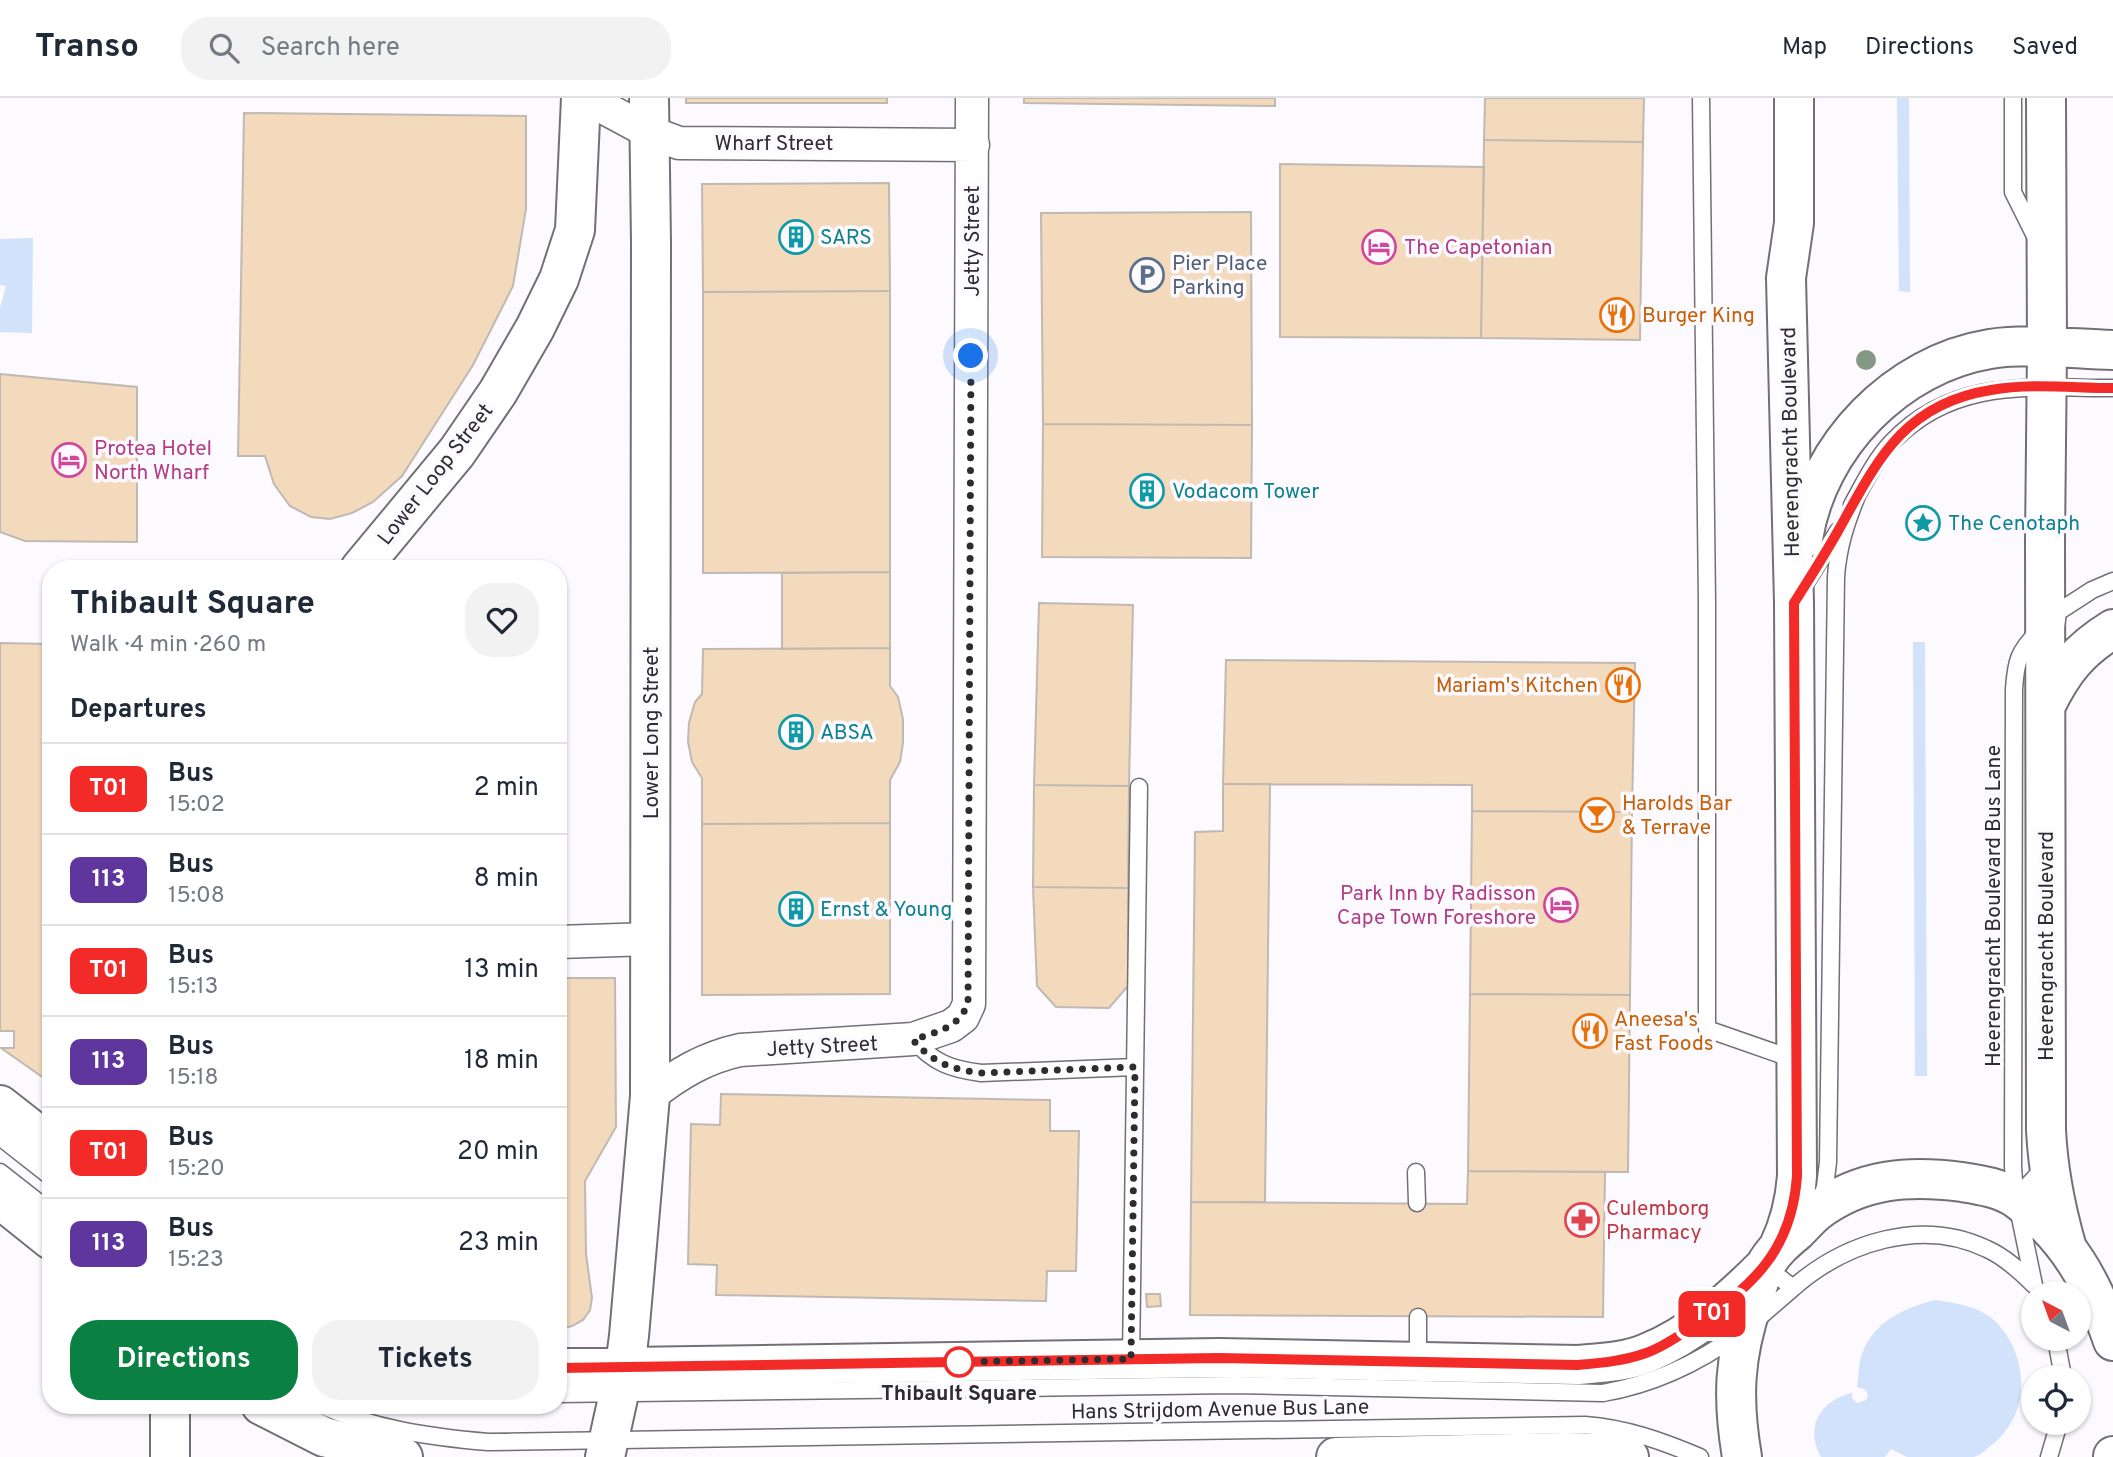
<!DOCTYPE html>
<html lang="en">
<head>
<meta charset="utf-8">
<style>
  :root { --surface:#fff; --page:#f2f2f3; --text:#1f2937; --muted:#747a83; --line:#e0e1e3; --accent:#0b8043 }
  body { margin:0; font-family:Overpass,sans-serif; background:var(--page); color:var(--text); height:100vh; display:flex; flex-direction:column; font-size:26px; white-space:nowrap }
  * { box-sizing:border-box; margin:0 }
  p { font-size:23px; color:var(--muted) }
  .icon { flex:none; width:38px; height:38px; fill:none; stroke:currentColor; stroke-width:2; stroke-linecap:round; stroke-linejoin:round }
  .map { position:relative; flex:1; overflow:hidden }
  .panel { position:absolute; left:42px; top:462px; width:525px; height:854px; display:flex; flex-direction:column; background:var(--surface); border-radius:28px; box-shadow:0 2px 5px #0004 }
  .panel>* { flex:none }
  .badge { padding:0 14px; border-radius:10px; font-size:24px; line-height:46px }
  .needle { width:46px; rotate:319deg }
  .fabs { position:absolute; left:2021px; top:1183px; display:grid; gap:14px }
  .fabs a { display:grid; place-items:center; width:70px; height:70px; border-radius:50%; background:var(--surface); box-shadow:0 2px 5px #0004; font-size:35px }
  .you { position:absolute; width:35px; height:35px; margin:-18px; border:5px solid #fff; border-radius:50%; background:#1a73e8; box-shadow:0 0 0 10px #1a73e833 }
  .map>.badge { position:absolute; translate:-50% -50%; box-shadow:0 0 0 4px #fff }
  h2 { padding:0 28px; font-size:26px; line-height:63px }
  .round { display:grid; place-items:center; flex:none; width:74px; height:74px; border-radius:28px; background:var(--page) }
  .summary { display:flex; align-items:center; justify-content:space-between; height:119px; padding:0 28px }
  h1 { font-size:33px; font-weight:700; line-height:52px }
  .action { display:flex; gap:14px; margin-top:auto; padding:14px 28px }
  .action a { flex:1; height:80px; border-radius:28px; background:var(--accent); color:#fff; font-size:28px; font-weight:700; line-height:80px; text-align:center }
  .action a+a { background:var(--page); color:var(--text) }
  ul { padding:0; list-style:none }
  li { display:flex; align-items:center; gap:21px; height:91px; padding:0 28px; border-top:2px solid var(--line) }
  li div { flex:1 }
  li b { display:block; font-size:26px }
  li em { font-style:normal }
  li .badge { min-width:77px; font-weight:700; text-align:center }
  header { display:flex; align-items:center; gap:42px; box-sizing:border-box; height:98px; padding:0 35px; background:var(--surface); border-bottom:2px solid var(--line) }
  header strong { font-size:33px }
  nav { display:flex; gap:38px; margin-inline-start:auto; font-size:24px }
  .search { width:490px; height:63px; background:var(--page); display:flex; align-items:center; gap:18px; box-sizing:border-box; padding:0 24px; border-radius:28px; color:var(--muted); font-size:26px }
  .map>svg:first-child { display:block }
  .water { fill:#d1e2fa }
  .building { fill:#f3dabd; stroke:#c0b9b1; stroke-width:2 }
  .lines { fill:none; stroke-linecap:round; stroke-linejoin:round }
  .lane-casing { stroke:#746f77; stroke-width:19 }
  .street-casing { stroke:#746f77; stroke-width:35 }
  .secondary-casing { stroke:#746f77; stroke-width:42 }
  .lane { stroke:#fff; stroke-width:16 }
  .street { stroke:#fff; stroke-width:32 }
  .secondary { stroke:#fff; stroke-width:38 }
  .tree { fill:#859885 }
  .line-casing { stroke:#fff; stroke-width:16 }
  .line { stroke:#f22b29; stroke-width:10 }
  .walk { stroke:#2e2c2f; stroke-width:7; stroke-dasharray:0 12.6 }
  .stop-dot { fill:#fff; stroke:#f22b29; stroke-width:3.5 }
  .labels { text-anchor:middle; stroke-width:7; stroke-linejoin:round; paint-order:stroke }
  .street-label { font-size:21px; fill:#2e2c2f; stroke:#fcf9ff }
  .culture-label { font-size:21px; fill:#0d838f; stroke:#fcf9ff; text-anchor:start }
  .hotel-label { font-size:21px; fill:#b23c85; stroke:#fcf9ff; text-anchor:start }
  .service-label { font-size:21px; fill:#4e5e75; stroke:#fcf9ff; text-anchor:start }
  .food-label { font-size:21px; fill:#c56008; stroke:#fcf9ff; text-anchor:start }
  .health-label { font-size:21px; fill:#be3a42; stroke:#fcf9ff; text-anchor:start }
  .stop-label { font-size:21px; font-weight:bold; fill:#2e2c2f; stroke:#fcf9ff }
</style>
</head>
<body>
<header>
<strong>Transo</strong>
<div class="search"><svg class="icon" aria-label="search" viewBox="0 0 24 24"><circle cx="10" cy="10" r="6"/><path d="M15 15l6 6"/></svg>Search here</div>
<nav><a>Map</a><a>Directions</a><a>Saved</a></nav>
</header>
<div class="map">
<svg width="2113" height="1359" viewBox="0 0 2113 1359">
  <rect width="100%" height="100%" fill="#fcf9ff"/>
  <path class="water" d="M1897,0H1909L1910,194L1899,193Z
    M33,140L32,235L0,234V210L6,188L0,187V141Z
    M1913,544H1925L1927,978H1915Z
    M1935,1202C1956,1205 1978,1208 1995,1223C2028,1256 2032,1312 1995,1344C1988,1350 1982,1356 1974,1359H1907L1891,1351L1885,1359H1821C1804,1329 1821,1302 1852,1295V1300L1857,1305L1866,1302L1868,1298L1866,1292L1857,1289C1859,1279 1858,1266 1862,1256C1874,1223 1904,1210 1935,1202Z"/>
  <path class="building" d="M686,0H887V5H686Z
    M1024,0H1275V8L1024,5Z
    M1485,0H1644L1643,44L1484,42Z
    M244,15L526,18V111L513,188L473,267L402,378L373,404L352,415L330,421L311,419L290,408L274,386L265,358H238Z
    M1484,42L1643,44L1640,242L1481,240Z
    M1280,66L1484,69L1481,240L1280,239Z
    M889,85L890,193L703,194L702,86Z
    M1251,114L1252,327L1043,326L1041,115Z
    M890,193V474L703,475V194Z
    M0,276L137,289V444L25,443L0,434Z
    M1043,326L1252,327L1251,460L1042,459Z
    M890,474V550L782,551V475Z
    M1039,505L1133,507L1129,688L1034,687Z
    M0,545L51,546V985L1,950H14V933H0Z
    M890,550V588L898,599L903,621V645L900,664L890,682V725L702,726V680L692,664L688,644L689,625L695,604L702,596L703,551Z
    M1226,562L1635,565L1632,714L1472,713V687L1223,686Z
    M1223,686H1270L1265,1104H1191L1195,734L1223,733Z
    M1034,687L1129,688L1128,790L1033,789Z
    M1472,713L1632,714L1630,897L1470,896Z
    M890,725V896L702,897V726Z
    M1033,789L1128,790V888L1109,910L1056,909L1037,888Z
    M558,880H615L616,1029L585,1083L586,1156L592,1200L590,1212L583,1222L572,1228L561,1231L558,1230Z
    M1470,896L1630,897L1628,1074L1468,1073Z
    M721,996L1050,1002V1033H1079L1076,1173H1047L1046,1203L716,1197L717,1167L688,1166L691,1026L720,1027Z
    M1468,1073L1605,1074L1603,1219L1190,1217L1191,1104L1467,1106Z
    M1146,1196H1160L1161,1208L1147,1209Z"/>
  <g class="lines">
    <g class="lane-casing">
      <path id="lane" d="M1701,0L1707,505V931L1796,962
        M2013,0V94L2037,142
        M1852,407C1864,385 1875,362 1892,344C1954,279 2032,290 2113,290
        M1802,491L1838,433
        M2056,529L2058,514L2092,492L2113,483
        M913,941C933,965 951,971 981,975L1135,969
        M0,1039L51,1079
        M0,1074L51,1114
        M1416,1074L1417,1105
        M2015,1098L2013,1068L2014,591C2016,563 2018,554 2039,533
        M1820,1104L1825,1089L1828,1064L1836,479C1838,449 1846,425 1857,398
        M1765,1168L1793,1190C1844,1145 1921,1119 1987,1151C2005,1159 2020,1173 2034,1187
        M2034,1187L2016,1100L2045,1069
        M1756,1222L1793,1190
        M2056,1241L2063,1279
        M1131,1261L1139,689
        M1418,1264V1219
        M558,1296L1234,1287L1603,1295C1654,1286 1697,1266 1738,1236
        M320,1307C375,1331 429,1339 488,1344L1585,1327C1626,1330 1662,1343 1700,1359
        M2049,1359L2059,1325"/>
    </g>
    <g class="street-casing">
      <path id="street" d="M586,0L649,34L679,45L973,47
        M558,844L650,841
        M650,998C678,976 704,960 740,952L913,941L951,928L963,919L969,906L972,0"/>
    </g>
    <g class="secondary-casing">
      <path id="secondary" d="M2046,0L2047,250L2045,443L2046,1032C2048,1072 2055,1108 2066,1147
        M1803,441C1817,348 1897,266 1990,251C2030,245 2073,251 2113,252
        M360,471L457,354L498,294L535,230L559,181L575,132L581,0
        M2046,607C2063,572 2079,552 2113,531
        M0,1007L51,1047
        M0,1101L51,1142
        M1779,1148C1790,1125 1795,1104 1797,1078L1794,505L1786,180L1794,125V0
        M558,1270L1219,1260L1578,1267C1601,1265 1626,1264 1647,1255C1692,1237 1731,1202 1765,1168
        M170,1307V1359
        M261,1307L324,1339L403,1359
        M605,1359L625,1268L629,1238L650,998L651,145L649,0
        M1336,1359L1565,1354L1609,1355L1629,1359
        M1742,1359C1732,1300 1734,1259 1753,1203C1757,1192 1760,1178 1765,1168C1773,1153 1785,1143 1797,1133C1803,1127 1809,1120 1816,1114C1861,1080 1909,1077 1962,1084C1981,1087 2001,1090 2017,1101C2067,1138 2093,1185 2113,1243
        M2113,1359V1358"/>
    </g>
    <use href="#lane" class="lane"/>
    <use href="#street" class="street"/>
    <use href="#secondary" class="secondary"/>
  </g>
  <circle class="tree" cx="1866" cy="262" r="10"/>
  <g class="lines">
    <g class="line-casing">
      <path id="line" d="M558,1270L1219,1260L1578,1267C1600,1265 1624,1263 1646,1255C1664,1249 1681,1236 1697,1226C1755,1186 1792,1151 1797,1078L1794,505C1809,481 1824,458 1838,433C1877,363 1903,306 1991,292C2031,285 2073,290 2113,290"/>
    </g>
    <use href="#line" class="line"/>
    <path class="walk" d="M959,1264L1131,1261L1135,969L981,975C951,971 933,965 913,942C938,933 957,931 968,906L971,258"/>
  </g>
  <defs>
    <g id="building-ring" transform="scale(1.75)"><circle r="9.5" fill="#fcf9ff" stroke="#0f9aa8" stroke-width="1.5"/><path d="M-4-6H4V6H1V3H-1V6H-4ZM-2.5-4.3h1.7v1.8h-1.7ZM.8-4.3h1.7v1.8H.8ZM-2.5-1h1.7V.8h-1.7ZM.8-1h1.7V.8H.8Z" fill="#0f9aa8"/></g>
    <g id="hotel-ring" transform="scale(1.75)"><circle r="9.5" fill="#fcf9ff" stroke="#d1479c" stroke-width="1.5"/><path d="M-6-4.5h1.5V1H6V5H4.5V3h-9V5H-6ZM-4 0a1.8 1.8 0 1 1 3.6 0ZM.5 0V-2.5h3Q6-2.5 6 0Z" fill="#d1479c"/></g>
    <g id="parking-ring" transform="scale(1.75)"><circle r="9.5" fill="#fcf9ff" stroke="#5c6f8a" stroke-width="1.5"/><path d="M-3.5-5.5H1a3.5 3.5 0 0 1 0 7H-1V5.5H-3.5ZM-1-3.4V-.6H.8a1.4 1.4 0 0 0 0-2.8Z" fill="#5c6f8a"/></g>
    <g id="restaurant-ring" transform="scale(1.75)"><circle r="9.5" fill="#fcf9ff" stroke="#e8710a" stroke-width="1.5"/><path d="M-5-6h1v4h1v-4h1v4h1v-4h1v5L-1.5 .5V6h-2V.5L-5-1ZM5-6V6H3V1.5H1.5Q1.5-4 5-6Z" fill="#e8710a"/></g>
    <g id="sight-ring" transform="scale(1.75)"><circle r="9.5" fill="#fcf9ff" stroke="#0f9aa8" stroke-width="1.5"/><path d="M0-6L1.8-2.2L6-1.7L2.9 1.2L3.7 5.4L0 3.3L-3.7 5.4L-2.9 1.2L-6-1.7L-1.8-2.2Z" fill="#0f9aa8"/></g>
    <g id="bar-ring" transform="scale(1.75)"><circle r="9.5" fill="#fcf9ff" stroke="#e8710a" stroke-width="1.5"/><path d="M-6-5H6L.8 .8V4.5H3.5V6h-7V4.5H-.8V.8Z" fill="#e8710a"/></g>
    <g id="pharmacy-ring" transform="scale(1.75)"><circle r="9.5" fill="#fcf9ff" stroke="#e0444e" stroke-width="1.5"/><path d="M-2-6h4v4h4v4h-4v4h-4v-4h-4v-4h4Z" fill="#e0444e"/></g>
  </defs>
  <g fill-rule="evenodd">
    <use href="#building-ring" x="796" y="139"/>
    <use href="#hotel-ring" x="1379" y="149"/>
    <use href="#parking-ring" x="1147" y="177"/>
    <use href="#restaurant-ring" x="1617" y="217"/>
    <use href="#hotel-ring" x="69" y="362"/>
    <use href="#building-ring" x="1147" y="393"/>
    <use href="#sight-ring" x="1923" y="425"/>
    <use href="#restaurant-ring" x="1623" y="587"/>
    <use href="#building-ring" x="796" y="634"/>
    <use href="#bar-ring" x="1597" y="717"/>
    <use href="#hotel-ring" x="1561" y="807"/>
    <use href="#building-ring" x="796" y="811"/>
    <use href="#restaurant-ring" x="1590" y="933"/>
    <use href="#pharmacy-ring" x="1582" y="1122"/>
  </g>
  <circle class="stop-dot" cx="959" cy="1264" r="14"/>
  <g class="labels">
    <g class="street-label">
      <text x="774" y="52">Wharf Street</text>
      <text transform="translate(972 143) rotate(-90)" y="7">Jetty Street</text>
      <text transform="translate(1790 344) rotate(-91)" y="7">Heerengracht Boulevard</text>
      <text transform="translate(435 376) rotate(-52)" y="7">Lower Loop Street</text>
      <text transform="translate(651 635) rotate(-90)" y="7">Lower Long Street</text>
      <text transform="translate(1993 808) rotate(-90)" y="7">Heerengracht Boulevard Bus Lane</text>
      <text transform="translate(2046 848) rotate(-90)" y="7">Heerengracht Boulevard</text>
      <text transform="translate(822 948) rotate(-3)" y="7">Jetty Street</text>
      <text transform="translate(1220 1311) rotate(-1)" y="7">Hans Strijdom Avenue Bus Lane</text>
    </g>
    <g class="culture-label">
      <text x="820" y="146">SARS</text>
      <text x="1172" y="400">Vodacom Tower</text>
      <text x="1948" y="432">The Cenotaph</text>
      <text x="820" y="641">ABSA</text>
      <text x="820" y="818">Ernst &amp; Young</text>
    </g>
    <g class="hotel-label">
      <text x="1404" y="156">The Capetonian</text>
      <text x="94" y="357">Protea Hotel<tspan x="94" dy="24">North Wharf</tspan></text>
      <text x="1536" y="802" text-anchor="end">Park Inn by Radisson<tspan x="1536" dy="24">Cape Town Foreshore</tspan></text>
    </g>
    <g class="service-label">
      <text x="1172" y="172">Pier Place<tspan x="1172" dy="24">Parking</tspan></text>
    </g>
    <g class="food-label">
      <text x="1642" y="224">Burger King</text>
      <text x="1598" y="594" text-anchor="end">Mariam's Kitchen</text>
      <text x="1622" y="712">Harolds Bar<tspan x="1622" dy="24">&amp; Terrave</tspan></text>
      <text x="1614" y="928">Aneesa's<tspan x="1614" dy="24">Fast Foods</tspan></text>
    </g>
    <g class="health-label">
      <text x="1606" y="1117">Culemborg<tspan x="1606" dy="24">Pharmacy</tspan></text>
    </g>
    <g class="stop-label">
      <text x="959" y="1302">Thibault Square</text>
    </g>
  </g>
</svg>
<div class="fabs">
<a><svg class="needle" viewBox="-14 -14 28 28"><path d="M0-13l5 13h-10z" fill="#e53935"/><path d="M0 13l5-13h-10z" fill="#747a83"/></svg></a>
<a><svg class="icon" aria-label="locate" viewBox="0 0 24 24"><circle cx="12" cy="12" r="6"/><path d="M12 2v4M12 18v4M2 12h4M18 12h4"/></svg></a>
</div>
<div class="you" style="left:971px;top:258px"></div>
<b class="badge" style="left:1712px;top:1216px;background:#f22b29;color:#fff">T01</b>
<section class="panel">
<div class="summary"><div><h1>Thibault Square</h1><p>Walk · 4 min · 260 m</p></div><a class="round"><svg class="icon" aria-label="heart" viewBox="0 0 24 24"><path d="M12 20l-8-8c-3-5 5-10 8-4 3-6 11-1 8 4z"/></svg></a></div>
<h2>Departures</h2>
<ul>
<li><span class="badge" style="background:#f22b29;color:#fff">T01</span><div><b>Bus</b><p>15:02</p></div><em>2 min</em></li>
<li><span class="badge" style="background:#5e369d;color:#fff">113</span><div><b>Bus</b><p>15:08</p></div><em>8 min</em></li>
<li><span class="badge" style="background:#f22b29;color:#fff">T01</span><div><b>Bus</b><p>15:13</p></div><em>13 min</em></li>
<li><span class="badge" style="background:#5e369d;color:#fff">113</span><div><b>Bus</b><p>15:18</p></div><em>18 min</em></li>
<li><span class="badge" style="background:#f22b29;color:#fff">T01</span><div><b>Bus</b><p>15:20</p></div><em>20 min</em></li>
<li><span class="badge" style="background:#5e369d;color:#fff">113</span><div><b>Bus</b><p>15:23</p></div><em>23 min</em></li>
</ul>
<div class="action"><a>Directions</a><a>Tickets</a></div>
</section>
</div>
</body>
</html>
